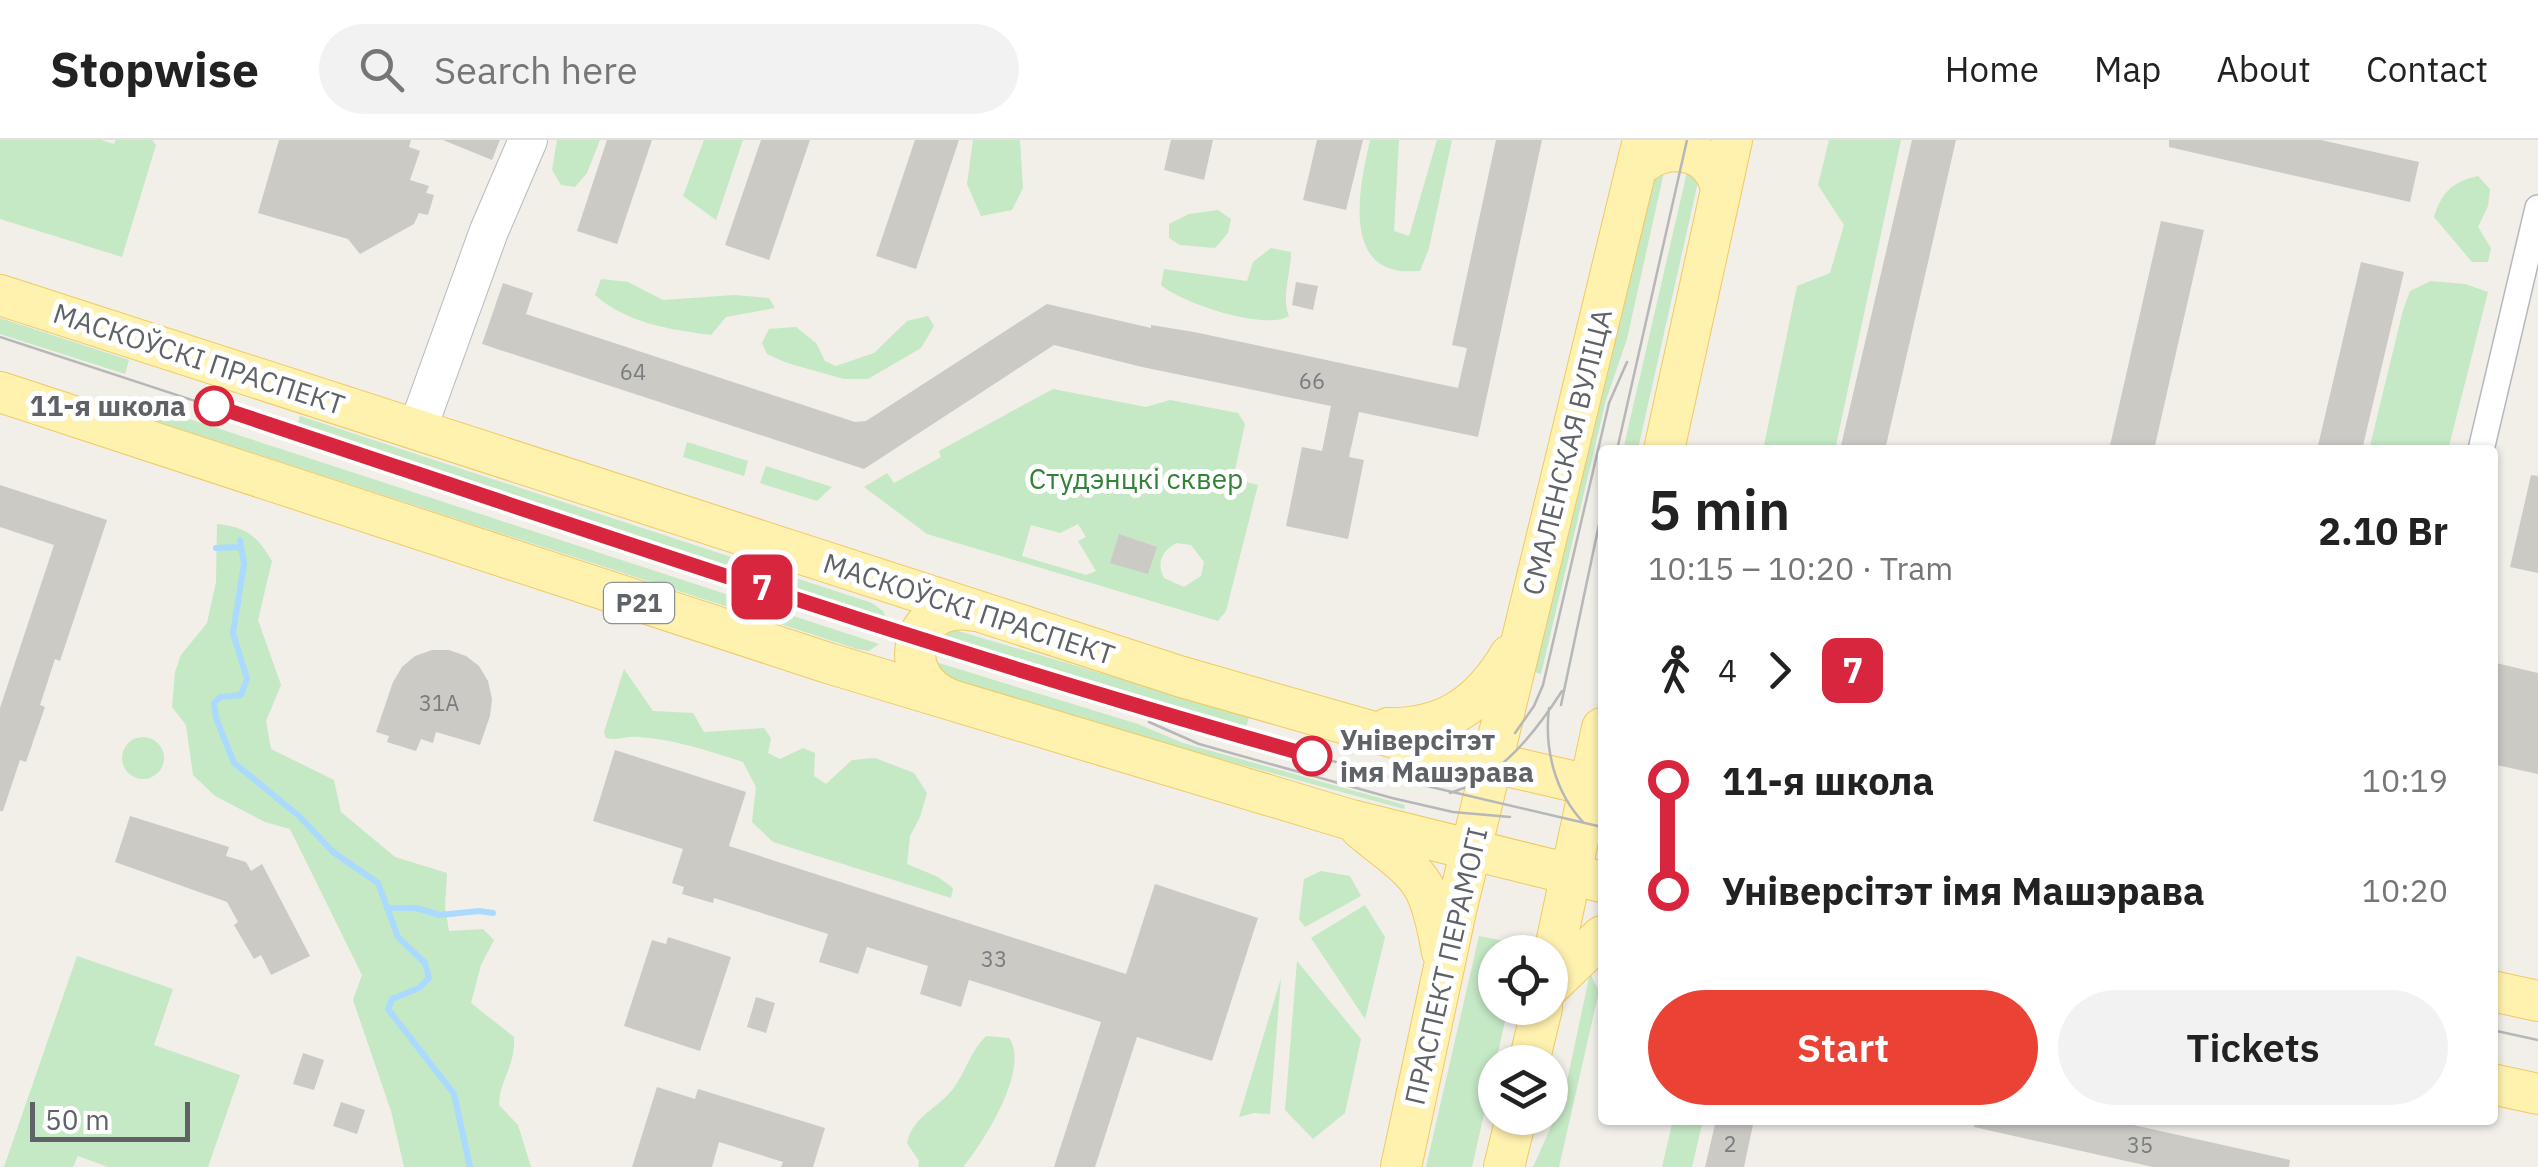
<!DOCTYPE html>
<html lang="en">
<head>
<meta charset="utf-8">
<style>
  :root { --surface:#fff; --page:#f2f2f2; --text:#222; --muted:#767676; --line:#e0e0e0; --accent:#ea4335 }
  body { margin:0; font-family:"IBM Plex Sans",sans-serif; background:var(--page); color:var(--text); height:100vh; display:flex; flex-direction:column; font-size:38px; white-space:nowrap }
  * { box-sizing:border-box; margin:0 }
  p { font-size:32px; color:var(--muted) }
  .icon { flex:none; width:55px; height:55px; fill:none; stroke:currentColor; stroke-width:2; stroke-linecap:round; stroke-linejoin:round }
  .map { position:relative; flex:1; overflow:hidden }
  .panel { position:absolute; left:1598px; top:305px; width:900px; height:680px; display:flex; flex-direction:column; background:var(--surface); border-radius:10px; box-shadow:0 2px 8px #0004 }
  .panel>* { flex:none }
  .badge { padding:0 20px; border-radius:15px; font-size:35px; line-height:65px }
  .tools { position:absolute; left:1478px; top:795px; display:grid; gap:20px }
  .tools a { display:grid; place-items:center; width:90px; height:90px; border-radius:50%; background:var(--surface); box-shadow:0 2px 8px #0004; font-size:50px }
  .scale { position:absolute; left:30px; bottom:25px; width:160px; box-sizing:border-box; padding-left:10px; border:5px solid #5f6368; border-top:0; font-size:28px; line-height:35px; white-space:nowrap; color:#5f6368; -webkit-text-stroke:8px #fff; paint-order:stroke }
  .map>.badge { position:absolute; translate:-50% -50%; box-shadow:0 0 0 5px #fff }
  .legs { display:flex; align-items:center; gap:15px; height:110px; padding:0 50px; font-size:32px }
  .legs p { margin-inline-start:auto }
  .headline { display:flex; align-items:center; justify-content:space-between; height:170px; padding:0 50px }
  h1 { font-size:55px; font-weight:600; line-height:75px }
  .button { display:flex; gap:20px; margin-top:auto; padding:20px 50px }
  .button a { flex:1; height:115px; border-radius:60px; background:var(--accent); color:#fff; font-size:40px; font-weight:600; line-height:115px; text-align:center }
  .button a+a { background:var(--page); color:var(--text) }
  ul { padding:0 50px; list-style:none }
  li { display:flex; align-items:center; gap:35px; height:110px; font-size:38px }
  li i { display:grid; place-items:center; width:15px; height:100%; margin:0 12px; background:currentColor }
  li i::after { content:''; width:25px; height:25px; margin:-12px; border:8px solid; border-radius:50%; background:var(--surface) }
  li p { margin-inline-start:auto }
  li:first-child i { background:linear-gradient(#0000 50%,currentColor 0) }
  li:last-child i { background:linear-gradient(currentColor 50%,#0000 0) }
  header { display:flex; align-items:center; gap:60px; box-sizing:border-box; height:140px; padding:0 50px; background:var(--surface); border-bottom:2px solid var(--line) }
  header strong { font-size:48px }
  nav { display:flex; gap:55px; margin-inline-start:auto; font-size:35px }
  .search { width:700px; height:90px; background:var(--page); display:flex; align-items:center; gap:25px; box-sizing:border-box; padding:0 35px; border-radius:55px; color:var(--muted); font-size:38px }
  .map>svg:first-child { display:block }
  .green { fill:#c5e8c5; fill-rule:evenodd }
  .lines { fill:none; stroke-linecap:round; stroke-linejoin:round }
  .stream { stroke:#aadaff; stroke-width:6 }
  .building { fill:#cccac5 }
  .street-casing { stroke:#b5b8bc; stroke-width:28 }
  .secondary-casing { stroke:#b6babf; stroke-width:40 }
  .primary-casing { stroke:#f2c960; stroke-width:42 }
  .street { stroke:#fff; stroke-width:25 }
  .secondary { stroke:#fff; stroke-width:38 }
  .primary { stroke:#fff2af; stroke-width:40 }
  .tram { stroke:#b6b7b8; stroke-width:2.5 }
  .line-1-casing { stroke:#fff; stroke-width:22 }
  .line-1 { stroke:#d7263d; stroke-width:15 }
  .stop-1-dot { fill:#fff; stroke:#d7263d; stroke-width:5 }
  .labels { text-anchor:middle; stroke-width:10; stroke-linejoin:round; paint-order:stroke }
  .number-label { font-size:22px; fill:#7a7d7f }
  .shield { fill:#fff; stroke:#8f9295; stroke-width:2.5 }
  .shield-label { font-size:25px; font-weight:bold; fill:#5f6368 }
  .street-label { font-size:28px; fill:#5f6368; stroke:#fff }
  .stop-label { font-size:28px; font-weight:bold; fill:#5f6368; stroke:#fff; text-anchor:end }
  .park-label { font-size:28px; fill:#348238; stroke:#fff }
</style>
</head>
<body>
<header>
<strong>Stopwise</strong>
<div class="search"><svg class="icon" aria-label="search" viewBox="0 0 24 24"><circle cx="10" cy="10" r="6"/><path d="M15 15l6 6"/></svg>Search here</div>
<nav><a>Home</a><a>Map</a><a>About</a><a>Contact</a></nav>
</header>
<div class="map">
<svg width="2538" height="1027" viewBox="0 0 2538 1027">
  <rect width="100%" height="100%" fill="#f1efe8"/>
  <path class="green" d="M0,0H101L114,4L116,0H152L156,5L122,117L0,79Z
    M557,0H600L587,33L575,47L561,45L552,30Z
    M704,0H743L716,80L683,56Z
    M973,0H1020L1023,48L1012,70L981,76L967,44Z
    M1370,0H1399L1394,91L1409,96L1437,0H1452L1429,108L1420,131C1412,131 1402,132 1395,130C1342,118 1362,37 1370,0Z
    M1829,0H1901L1835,310H1763L1797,146L1830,133L1844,85L1818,45Z
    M1668,14L1627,199L1606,260L1541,534L1535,532L1654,27Z
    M1690,19L1698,42L1638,309L1624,306Z
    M2478,36L2490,49L2488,66L2478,87L2491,108L2488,122H2472L2434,77C2442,52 2452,42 2478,36Z
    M1218,70L1231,79L1228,93L1215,108L1180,105L1169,98V84L1189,74Z
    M1271,108L1291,112C1291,134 1281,156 1289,176C1265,191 1181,163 1161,145L1164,129L1247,141L1253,122Z
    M601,139L628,142L663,160L734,155L769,158L775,168L726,177L711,195C672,190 626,183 595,155Z
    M2431,141L2465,144L2488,152L2448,310H2369L2403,170L2410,151Z
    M928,176L934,186L921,208L868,239H844L787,223L767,214L762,203L769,189L796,187L816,203L825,221L836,226L874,213L907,181Z
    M0,178L129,220L125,234L0,194Z
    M1053,249L1146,267L1170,260L1238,273L1245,284L1233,339L1258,345L1226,471L1218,481L927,394L864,347L887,333L894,343L941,317L939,311ZM1078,384L1086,397L1078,401L1096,431L1086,435L1022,416L1031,385L1060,393ZM1177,403L1191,405L1204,422L1201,436L1184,447L1164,438C1156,423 1162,410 1177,403Z
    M137,262L879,504L869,511L857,509L134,274Z
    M300,276L872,463L883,471L887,482L296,288Z
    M687,302L748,321L744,336L683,317Z
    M766,326L832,347L817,361L760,343Z
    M217,384C247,387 257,396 272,421L258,480L281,545L266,581L271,609L334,640L341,672L395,717L447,733L445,767L449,791L483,789L494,800L481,825L471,863L514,897C515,930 500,937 499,965L518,985L531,1027H404L391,971L353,860L362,835L290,689L265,682L215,656L193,635L186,585L172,567L175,532L181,515L207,483L216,442Z
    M955,490L1249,577L1245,591L934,498Z
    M929,520L1138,584L1183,603L1405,665L1404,669L1165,604L940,535Z
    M624,529L653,571L693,573L704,592L764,588L771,598L768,613L780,619L803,608L815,613L814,636L826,644L852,620L875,618L914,633L927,653L920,677L910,696L907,724L938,737L953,748L951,758L773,702L752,682L756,647L743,622C709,611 674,599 639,597C627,596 618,601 606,598L604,592Z
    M122 618a21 21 0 1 1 42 0a21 21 0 1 1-42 0Z
    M1321,731L1350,736L1361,756L1305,787L1299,779L1304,739Z
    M1365,765L1385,797L1365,879L1311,798Z
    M1479,796L1523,805L1521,812H1495V868H1508L1472,1027H1426Z
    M77,816L173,849L154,905L240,935L208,1027H108L78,1016L73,1027H4Z
    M1297,821L1361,899L1345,973L1313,999L1285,970Z
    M1590,833L1599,851L1559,1027H1533L1563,960Z
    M1281,838L1270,974L1254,973L1239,977Z
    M986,896L1009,898C1031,928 983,1003 963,1027H918L919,1021L907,1003C913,974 943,967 957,943C968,926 971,911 986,896Z
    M1673,980H1703L1692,1027H1662Z"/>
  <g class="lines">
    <path class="stream" d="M240,400L244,424L233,493L247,539L241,555L220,557L214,563L216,578L234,623L299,676L333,712L378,743L398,797L425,823L429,838L419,848L392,859L388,869L454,954L470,1027
      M216,408L239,407
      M387,768H416L440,775L479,771L493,773"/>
  </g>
  <path class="building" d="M279,0H411L409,7L420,11L410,40L429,46L426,53L434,55L428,75L419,73L414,84L360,114L348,99L258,73Z
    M443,0H500L492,20Z
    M607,0H652L617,104L577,91Z
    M761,0H810L769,120L725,105Z
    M915,0H959L916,129L876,116Z
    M1171,0H1213L1204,40L1164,30Z
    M1317,0H1363L1346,70L1303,60Z
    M1496,0H1542L1478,297L1359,272L1349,317L1364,320L1348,399L1286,386L1302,307L1322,311L1331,266L1142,227L1054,205L864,329L482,204L503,143L533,153L526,174L855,282L866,281L1047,164L1151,188V185L1194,192L1458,248L1467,208L1452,205Z
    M1912,0H1956L1885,310H1840Z
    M2169,0H2321L2419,22L2410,62L2169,7Z
    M2161,81L2204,90L2168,248L2154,310H2109Z
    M2361,122L2404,132L2362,310H2317Z
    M1296,142L1318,146L1313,170L1292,165Z
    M2531,335L2538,336V433L2510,427Z
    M0,345L107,380L60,521L55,519L40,565L45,567L26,622L20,620L3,671H0V568L54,405L0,387Z
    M1119,394L1157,407L1148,434L1110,423Z
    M432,510H449L466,516L479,526L488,541L492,559L490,576L480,605L436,592L433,603L421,599L416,611L387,602L389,596L376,592L393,542L402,527L415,516Z
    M2492,522L2538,533V634L2492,624Z
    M615,610L746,652L729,706L1126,834L1155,744L1258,778L1212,921L1137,897L1095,1027H1054L1101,882L969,840L961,867L920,854L928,826L867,807L858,834L819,822L828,794L714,758L713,763L682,754L684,747L672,743L683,709L593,681Z
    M130,676L229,707L226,716L246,722L251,731L262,724L310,816L271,835L261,815L254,819L234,785L238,782L227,762L115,722Z
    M668,797L731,817L700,911L624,886L652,800L666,804Z
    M756,857L775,863L766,893L747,887Z
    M303,913L324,920L314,950L293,944Z
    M657,947L695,959L698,949L825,988L813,1027H781L783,1022L719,1002L712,1027H632Z
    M341,962L365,970L357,994L333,986Z
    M1716,980H1754L1744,1027H1705Z
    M1975,980H2111L2290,1020L2289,1027H2153L1974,987Z"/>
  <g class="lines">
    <g class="street-casing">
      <path id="street" d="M2481,310L2538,68"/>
    </g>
    <g class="secondary-casing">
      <path id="secondary" d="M417,290L489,91L528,0"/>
    </g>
    <g class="primary-casing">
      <path id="primary" d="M1637,28C1665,0 1712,7 1721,49
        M0,155L1182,537L1433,609L1602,648
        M0,252L828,523L1351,680L1602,742
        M1664,310L1732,0
        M949,559C891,536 913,458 974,471
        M1388,588C1445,589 1481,564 1510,515
        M1360,688C1419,737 1428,732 1442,812
        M1550,832L1602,588
        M1550,846L1602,796
        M2492,851L2538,861
        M1529,922L1542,868
        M2492,944L2538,954
        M1401,1027L1456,771L1643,0
        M1504,1027L1516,978"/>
    </g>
    <use href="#street" class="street"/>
    <use href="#secondary" class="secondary"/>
    <use href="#primary" class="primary"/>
    <path class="tram" d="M0,197L902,493L1142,568L1397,639L1602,687
      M1617,310L1687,0
      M1561,565L1602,370
      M1549,568C1544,609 1555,653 1584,683
      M1149,582L1199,604L1392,658L1453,672L1510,677
      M1515,593L1534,566L1543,545L1609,263L1627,222
      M1450,653C1500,638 1535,593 1562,551
      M2492,890L2538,900"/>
  </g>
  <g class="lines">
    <g class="line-1-casing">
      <path id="line-1" d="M214,266C579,387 942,513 1312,616"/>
    </g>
    <use href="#line-1" class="line-1"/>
  </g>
  <g class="stop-1-dot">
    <circle cx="214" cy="266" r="18"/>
    <circle cx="1312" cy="616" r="18"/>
  </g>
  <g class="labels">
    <g class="number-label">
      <text x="633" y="240">64</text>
      <text x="1312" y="249">66</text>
      <text x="439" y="571">31А</text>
      <text x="994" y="827">33</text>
      <text x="1730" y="1012">2</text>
      <text x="2140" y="1013">35</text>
    </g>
    <rect class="shield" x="604" y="443" width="70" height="40" rx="8"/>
    <g class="shield-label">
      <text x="639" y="472">Р21</text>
    </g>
    <g class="street-label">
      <text transform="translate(199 219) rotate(18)" y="10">МАСКОЎСКІ ПРАСПЕКТ</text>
      <text transform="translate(1567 312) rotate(-76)" y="10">СМАЛЕНСКАЯ ВУЛІЦА</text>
      <text transform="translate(969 469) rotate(18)" y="10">МАСКОЎСКІ ПРАСПЕКТ</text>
      <text transform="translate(1446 826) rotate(-77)" y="10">ПРАСПЕКТ ПЕРАМОГІ</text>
    </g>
    <g class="stop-label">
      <text x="186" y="276">11-я школа</text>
      <text x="1340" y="610" text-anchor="start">Універсітэт<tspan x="1340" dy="32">імя Машэрава</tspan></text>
    </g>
    <g class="park-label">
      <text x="1136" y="349">Студэнцкі сквер</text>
    </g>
  </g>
</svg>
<div class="tools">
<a><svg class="icon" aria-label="locate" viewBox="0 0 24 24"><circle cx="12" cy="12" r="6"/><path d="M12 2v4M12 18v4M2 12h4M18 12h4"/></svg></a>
<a><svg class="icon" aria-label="layers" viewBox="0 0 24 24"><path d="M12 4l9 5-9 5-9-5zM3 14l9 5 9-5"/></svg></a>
</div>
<div class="scale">50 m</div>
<b class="badge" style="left:762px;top:447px;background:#d7263d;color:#fff">7</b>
<section class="panel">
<div class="headline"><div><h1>5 min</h1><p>10:15 – 10:20 · Tram</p></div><b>2.10 Br</b></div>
<div class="legs"><svg class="icon" aria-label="walk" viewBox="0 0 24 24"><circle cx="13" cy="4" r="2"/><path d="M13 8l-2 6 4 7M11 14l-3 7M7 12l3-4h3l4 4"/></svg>4<svg class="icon" aria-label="forward" viewBox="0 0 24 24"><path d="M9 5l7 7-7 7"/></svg><b class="badge" style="background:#d7263d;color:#fff">7</b></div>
<ul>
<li><i style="color:#d7263d"></i><b>11-я школа</b><p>10:19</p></li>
<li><i style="color:#d7263d"></i><b>Універсітэт імя Машэрава</b><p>10:20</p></li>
</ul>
<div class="button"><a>Start</a><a>Tickets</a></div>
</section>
</div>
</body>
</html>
